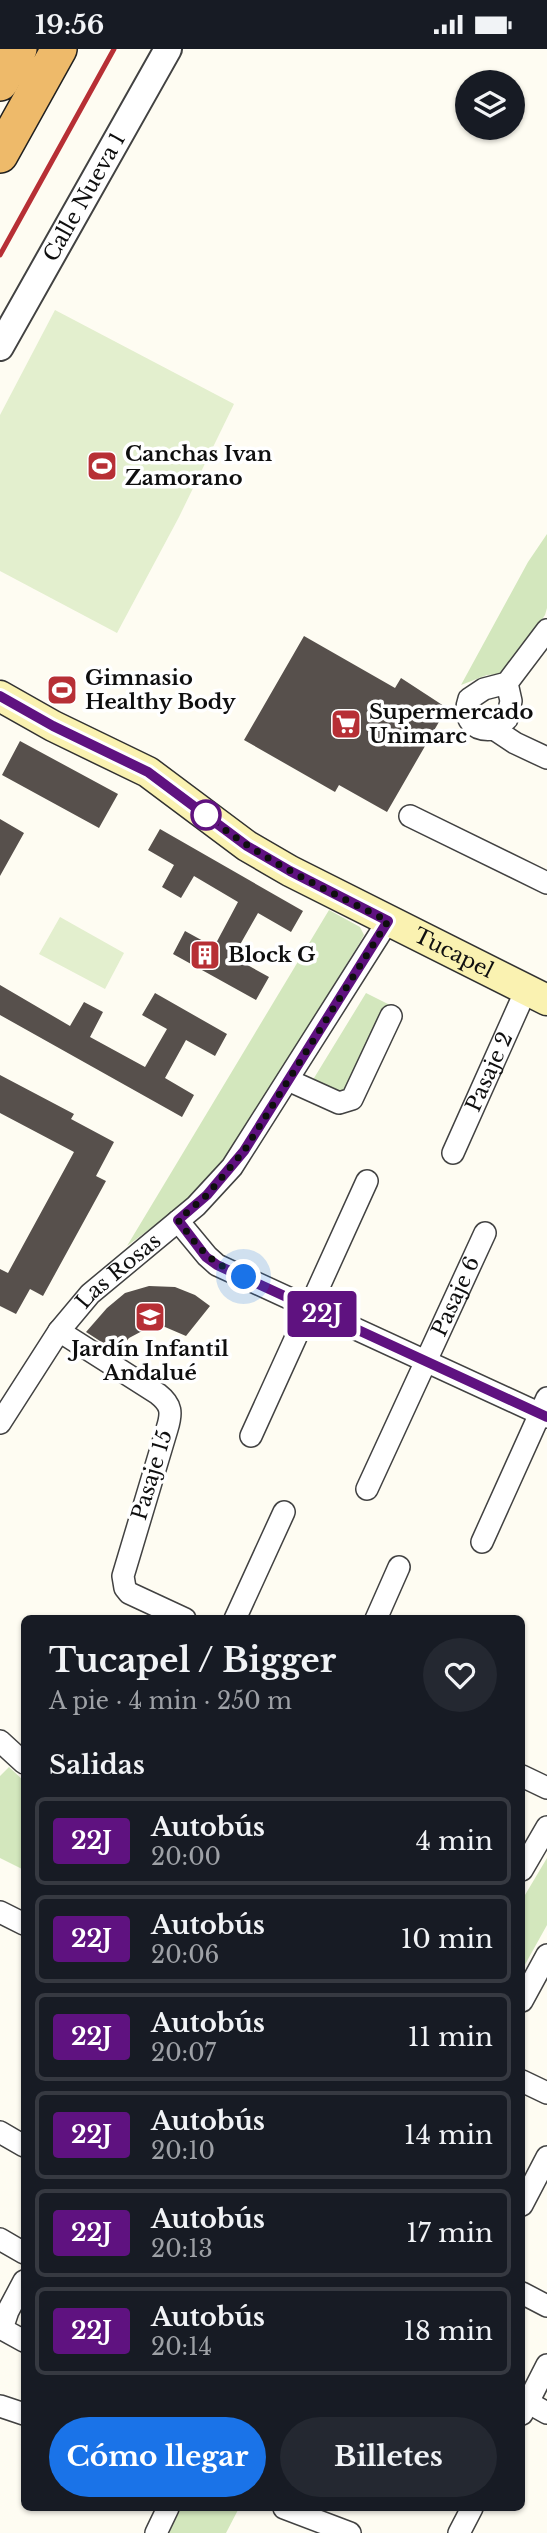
<!DOCTYPE html>
<html lang="es">
<head>
<meta charset="utf-8">
<style>
  :root { --surface:#171b24; --page:#242831; --text:#f1f3f6; --muted:#9ea1a6; --line:#363941; --accent:#1a73e8 }
  body { margin:0; font-family:"Libre Baskerville",serif; background:var(--page); color:var(--text); height:100vh; display:flex; flex-direction:column; font-size:26px; white-space:nowrap }
  * { box-sizing:border-box; margin:0 }
  p { font-size:23px; color:var(--muted) }
  .icon { flex:none; width:38px; height:38px; fill:none; stroke:currentColor; stroke-width:2; stroke-linecap:round; stroke-linejoin:round }
  .map { position:relative; flex:1; overflow:hidden }
  .sheet { position:absolute; left:21px; top:1566px; width:504px; height:896px; display:flex; flex-direction:column; background:var(--surface); border-radius:10px; box-shadow:0 2px 5px #0004 }
  .sheet>* { flex:none }
  .badge { padding:0 14px; border-radius:5px; font-size:24px; line-height:46px }
  .buttons { position:absolute; left:455px; top:21px; display:grid; gap:14px }
  .buttons a { display:grid; place-items:center; width:70px; height:70px; border-radius:50%; background:var(--surface); box-shadow:0 2px 5px #0004; font-size:35px }
  .you { position:absolute; width:35px; height:35px; margin:-18px; border:5px solid #fff; border-radius:50%; background:#1a73e8; box-shadow:0 0 0 10px #1a73e833 }
  .map>.badge { position:absolute; translate:-50% -50%; box-shadow:0 0 0 4px #fff }
  h2 { padding:0 28px; font-size:26px; line-height:63px }
  .round { display:grid; place-items:center; flex:none; width:74px; height:74px; border-radius:37px; background:var(--page) }
  .head { display:flex; align-items:center; justify-content:space-between; height:119px; padding:0 28px }
  h1 { font-size:33px; font-weight:700; line-height:52px }
  .primary-button { display:flex; gap:14px; margin-top:auto; padding:14px 28px }
  .primary-button a { flex:1; height:80px; border-radius:42px; background:var(--accent); color:#fff; font-size:28px; font-weight:700; line-height:80px; text-align:center }
  .primary-button a+a { background:var(--page); color:var(--text) }
  ul { padding:0; list-style:none }
  li { display:flex; align-items:center; gap:21px; height:88px; margin:0 14px 10px; padding:0 14px; border:4px solid var(--line); border-radius:10px }
  li div { flex:1 }
  li b { display:block; font-size:26px }
  li em { font-style:normal }
  li .badge { min-width:77px; font-weight:700; text-align:center }
  .status { display:flex; justify-content:space-between; align-items:center; height:49px; padding:0 35px; background:var(--surface); direction:ltr }
  .status svg { height:19px; fill:currentColor }
  .map>svg:first-child { display:block }
  .green { fill:#d3e7bd }
  .pitch { fill:#e3efce }
  .building { fill:#57504c }
  .lines { fill:none; stroke-linecap:round; stroke-linejoin:round }
  .minor-casing { stroke:#424242; stroke-width:24 }
  .tertiary-casing { stroke:#424242; stroke-width:30 }
  .secondary-casing { stroke:#313131; stroke-width:33 }
  .trunk-casing { stroke:#202020; stroke-width:38 }
  .minor { stroke:#fff; stroke-width:21 }
  .tertiary { stroke:#fff; stroke-width:26 }
  .secondary { stroke:#faf2b1; stroke-width:30 }
  .trunk { stroke:#eeba6a; stroke-width:35 }
  .rail { stroke:#b72f35; stroke-width:5 }
  .line-casing { stroke:#fff; stroke-width:16 }
  .line { stroke:#5f1280; stroke-width:10 }
  .walk { stroke:#0f0f0f; stroke-width:7; stroke-dasharray:0 12.6 }
  .stop-dot { fill:#fff; stroke:#5f1280; stroke-width:3.5 }
  .labels { text-anchor:middle; stroke-width:7; stroke-linejoin:round; paint-order:stroke }
  .street-label { font-size:21px; fill:#0f0f0f; stroke:#fff }
  .poi-label { font-size:21px; font-weight:bold; fill:#0f0f0f; stroke:#fff; text-anchor:start }
</style>
</head>
<body>
<div class="status"><b>19:56</b><svg viewBox="0 0 49 12"><path d="M0 12V9h3v3zM5 12V6h3v6zM10 12V3h3v9zM15 12V0h3v12zM26 1h20v11H26zM47 4h2v5h-2z"/></svg></div>
<div class="map">
<svg width="547" height="2484" viewBox="0 0 547 2484">
  <rect width="100%" height="100%" fill="#fefcf2"/>
  <path class="green" d="M547,485V559L545,566L505,625L487,626L461,636L528,513Z
    M329,861L360,878L364,886L359,895L228,1106L193,1148L127,1197Z
    M366,944L390,956L351,1045L337,1049L311,1034Z
    M9,1718L24,1732V1821L0,1809V1727Z
    M547,1809V1876L522,1921V1851Z
    M181,2459H239L226,2484H169Z"/>
  <path class="pitch" d="M55,261L234,355L179,468L117,584L0,522V366Z
    M60,868L124,904L105,940L39,905Z"/>
  <path class="building" d="M304,587L395,639L401,629L447,659L387,763L339,736L335,743L244,691Z
    M20,692L118,745L99,779L2,726Z
    M0,770L24,784L0,827Z
    M160,780L303,862L291,883L258,864L233,908L269,928L256,951L173,905L185,882L214,898L238,853L194,827L181,849L162,838L174,816L148,801Z
    M0,936L70,977L84,953L103,963L90,988L145,1018L167,980L142,966L155,944L227,985L215,1007L186,991L165,1029L194,1046L182,1068L0,966Z
    M0,1026L74,1065L71,1070L114,1093L96,1127L106,1132L43,1247L30,1240L16,1265L0,1257V1220L8,1224L74,1103L0,1064Z
    M149,1237L175,1238L195,1246L210,1257L186,1287L165,1278L146,1280L129,1289L117,1303L86,1283L107,1259L125,1244Z"/>
  <g class="lines">
    <g class="minor-casing">
      <g id="minor">
        <path d="M507,634L511,652L507,670L494,680C474,683 462,670 469,650L484,640L507,634L547,581"/>
        <path d="M494,680L515,694L547,709"/>
        <path d="M410,767L547,834"/>
        <path d="M288,1031L339,1054L352,1050L391,967"/>
        <path id="s1" d="M453,1104L526,941"/>
        <path d="M178,1172L207,1207L217,1216L547,1368"/>
        <path d="M59,1282L158,1345C172,1356 172,1364 167,1380L123,1527L125,1539L129,1544L185,1570"/>
        <path id="s2" d="M0,1374L59,1282L90,1245L196,1157L232,1118L388,872"/>
        <path d="M251,1387L367,1132"/>
        <path id="s3" d="M367,1440L485,1184"/>
        <path d="M482,1493L547,1349"/>
        <path d="M235,1570L284,1463"/>
        <path d="M376,1570L399,1518"/>
        <path d="M0,1692L24,1714"/>
        <path d="M522,1727L547,1739"/>
        <path d="M522,1821L547,1778"/>
        <path d="M0,1863L24,1875"/>
        <path d="M522,1952L547,1906"/>
        <path d="M522,2032L547,2044"/>
        <path d="M0,2083L24,2097"/>
        <path d="M522,2156L547,2108"/>
        <path d="M0,2190L24,2204"/>
        <path d="M24,2232L8,2262L2,2280L24,2292"/>
        <path d="M522,2244L547,2257"/>
        <path d="M522,2350L547,2364"/>
        <path d="M0,2357L24,2365"/>
        <path d="M522,2365L547,2316"/>
        <path d="M284,2459L350,2484"/>
        <path d="M156,2484L168,2459"/>
        <path d="M459,2484L472,2459"/>
      </g>
    </g>
    <g class="tertiary-casing">
      <g id="tertiary">
        <path id="s4" d="M0,298L168,0"/>
      </g>
    </g>
    <g class="secondary-casing">
      <g id="secondary">
        <path id="s5" d="M0,647L53,677L148,723L247,797L290,822L547,951"/>
      </g>
    </g>
    <g class="trunk-casing">
      <path id="trunk" d="M0,34L19,0
        M0,106L59,0"/>
    </g>
    <use href="#minor" class="minor"/>
    <use href="#tertiary" class="tertiary"/>
    <use href="#secondary" class="secondary"/>
    <use href="#trunk" class="trunk"/>
    <path class="rail" d="M0,206L114,0"/>
  </g>
  <g class="lines">
    <g class="line-casing">
      <path id="line" d="M0,647L53,677L148,723L247,797L290,822L388,872L244,1102L207,1146L178,1171L206,1208L217,1216L547,1368"/>
    </g>
    <use href="#line" class="line"/>
    <path class="walk" d="M206,766C261,811 325,840 388,872L244,1102L207,1146L178,1171C202,1203 208,1212 244,1228"/>
  </g>
  <defs>
    <g id="stadium-square" transform="scale(1.575)"><rect x="-9" y="-9" width="18" height="18" rx="4" fill="#b72f35" stroke="#fff"/><path d="M0-5a6.5 5 0 1 0 0 10a6.5 5 0 1 0 0-10ZM-3.5-1.8h7v3.6h-7Z" fill="#fff"/></g>
    <g id="supermarket-square" transform="scale(1.575)"><rect x="-9" y="-9" width="18" height="18" rx="4" fill="#b72f35" stroke="#fff"/><path d="M-6-5.5h2.5l.6 2H6L4.5 2H-2.5L-4.4-4H-6ZM-1.5 3.2a1.3 1.3 0 1 0 .1 0ZM3 3.2a1.3 1.3 0 1 0 .1 0Z" fill="#fff"/></g>
    <g id="building-square" transform="scale(1.575)"><rect x="-9" y="-9" width="18" height="18" rx="4" fill="#b72f35" stroke="#fff"/><path d="M-4-6H4V6H1V3H-1V6H-4ZM-2.5-4.3h1.7v1.8h-1.7ZM.8-4.3h1.7v1.8H.8ZM-2.5-1h1.7V.8h-1.7ZM.8-1h1.7V.8H.8Z" fill="#fff"/></g>
    <g id="school-square" transform="scale(1.575)"><rect x="-9" y="-9" width="18" height="18" rx="4" fill="#b72f35" stroke="#fff"/><path d="M0-5L7-2L0 1L-7-2ZM-4 1L0 2.5L4 1V4Q0 6-4 4Z" fill="#fff"/></g>
  </defs>
  <g fill-rule="evenodd">
    <use href="#stadium-square" x="102" y="417"/>
    <use href="#stadium-square" x="62" y="641"/>
    <use href="#supermarket-square" x="346" y="675"/>
    <use href="#building-square" x="205" y="906"/>
    <use href="#school-square" x="150" y="1268"/>
  </g>
  <circle class="stop-dot" cx="206" cy="766" r="14"/>
  <g class="labels">
    <g class="street-label">
      <text dy="7" stroke="none"><textPath href="#s4" startOffset="172">Calle Nueva 1</textPath></text>
      <text dy="7" stroke="none"><textPath href="#s5" startOffset="523">Tucapel</textPath></text>
      <text dy="7" stroke="none"><textPath href="#s1" startOffset="89">Pasaje 2</textPath></text>
      <text dy="7" stroke="none"><textPath href="#s2" startOffset="194">Las Rosas</textPath></text>
      <text dy="7" stroke="none"><textPath href="#s3" startOffset="212">Pasaje 6</textPath></text>
      <text transform="translate(152 1426) rotate(-73)" y="7">Pasaje 15</text>
    </g>
    <g class="poi-label">
      <text x="125" y="412">Canchas Ivan<tspan x="125" dy="24">Zamorano</tspan></text>
      <text x="85" y="636">Gimnasio<tspan x="85" dy="24">Healthy Body</tspan></text>
      <text x="369" y="670">Supermercado<tspan x="369" dy="24">Unimarc</tspan></text>
      <text x="228" y="913">Block G</text>
      <text x="150" y="1307" text-anchor="middle">Jardín Infantil<tspan x="150" dy="24">Andalué</tspan></text>
    </g>
  </g>
</svg>
<div class="buttons">
<a><svg class="icon" aria-label="layers" viewBox="0 0 24 24"><path d="M12 4l9 5-9 5-9-5zM3 14l9 5 9-5"/></svg></a>
</div>
<div class="you" style="left:244px;top:1228px"></div>
<b class="badge" style="left:322px;top:1265px;background:#5f1280;color:#fff">22J</b>
<section class="sheet">
<div class="head"><div><h1>Tucapel / Bigger</h1><p>A pie · 4 min · 250 m</p></div><a class="round"><svg class="icon" aria-label="heart" viewBox="0 0 24 24"><path d="M12 20l-8-8c-3-5 5-10 8-4 3-6 11-1 8 4z"/></svg></a></div>
<h2>Salidas</h2>
<ul>
<li><span class="badge" style="background:#5f1280;color:#fff">22J</span><div><b>Autobús</b><p>20:00</p></div><em>4 min</em></li>
<li><span class="badge" style="background:#5f1280;color:#fff">22J</span><div><b>Autobús</b><p>20:06</p></div><em>10 min</em></li>
<li><span class="badge" style="background:#5f1280;color:#fff">22J</span><div><b>Autobús</b><p>20:07</p></div><em>11 min</em></li>
<li><span class="badge" style="background:#5f1280;color:#fff">22J</span><div><b>Autobús</b><p>20:10</p></div><em>14 min</em></li>
<li><span class="badge" style="background:#5f1280;color:#fff">22J</span><div><b>Autobús</b><p>20:13</p></div><em>17 min</em></li>
<li><span class="badge" style="background:#5f1280;color:#fff">22J</span><div><b>Autobús</b><p>20:14</p></div><em>18 min</em></li>
</ul>
<div class="primary-button"><a>Cómo llegar</a><a>Billetes</a></div>
</section>
</div>
</body>
</html>
